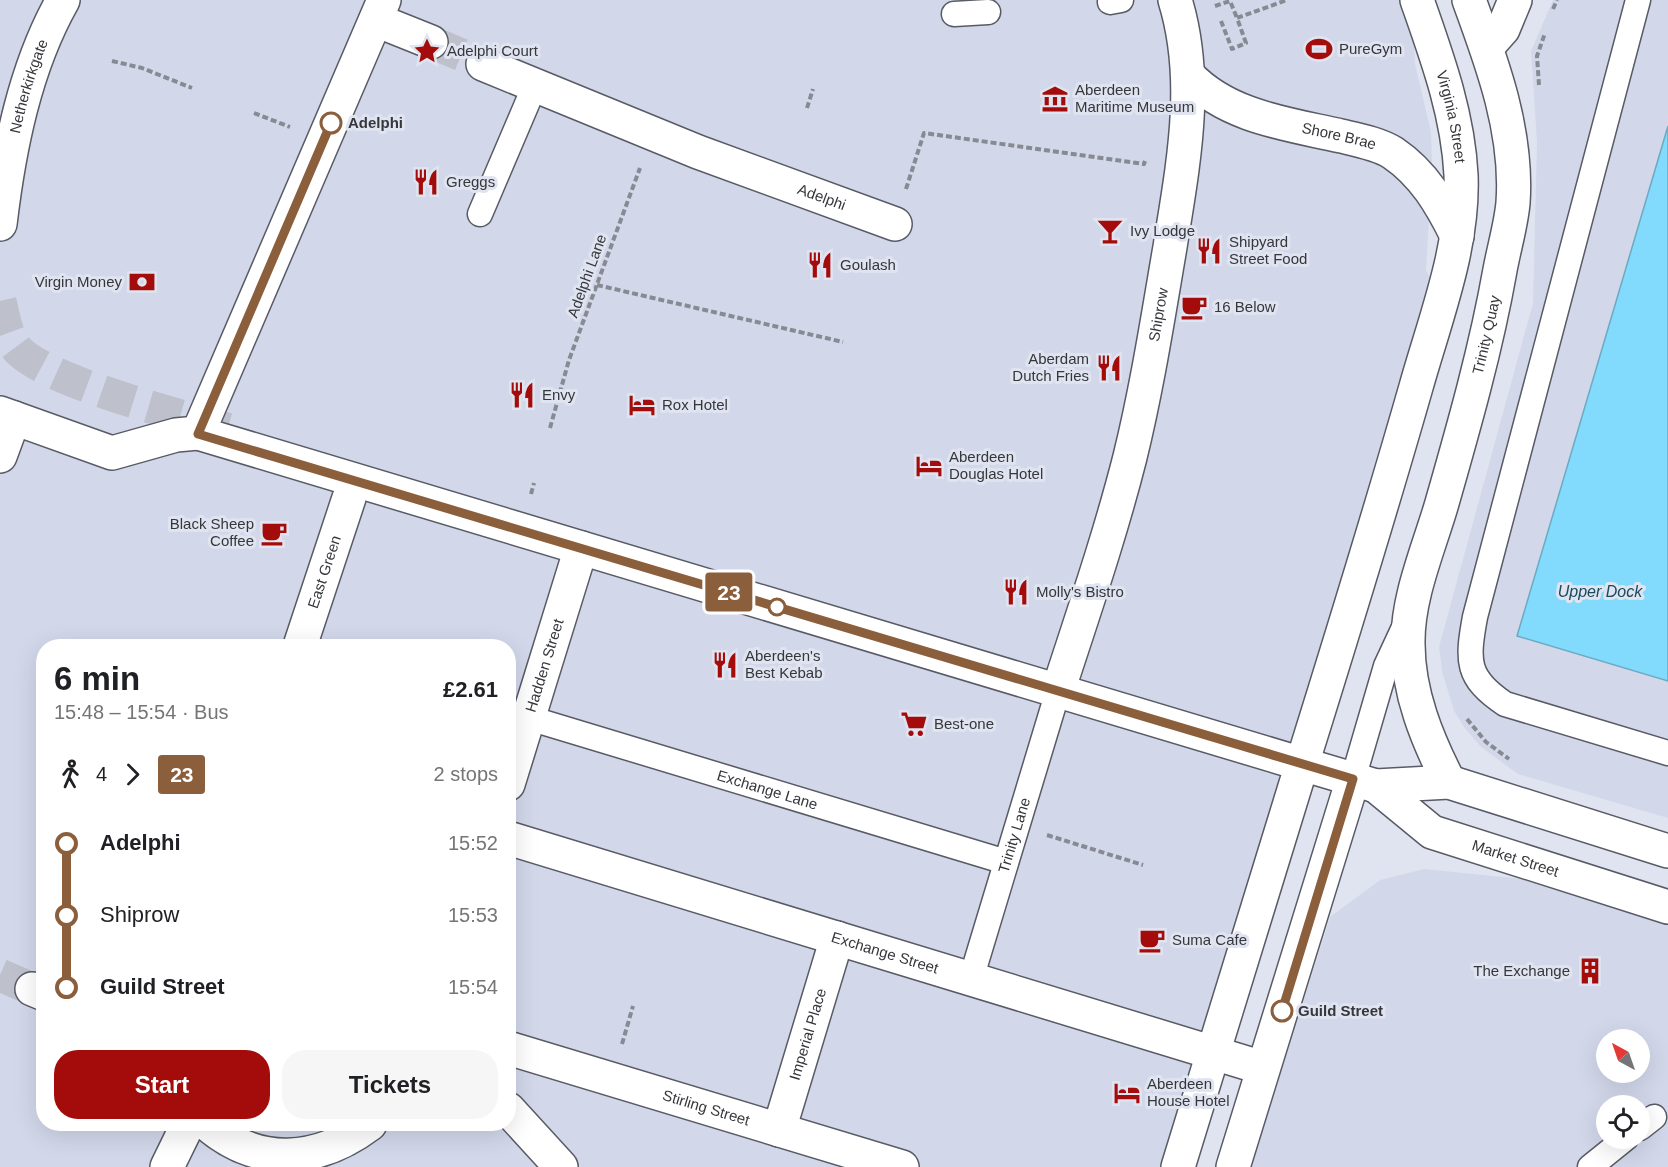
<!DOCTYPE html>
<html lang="en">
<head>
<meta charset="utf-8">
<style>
  :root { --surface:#fff; --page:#f6f6f6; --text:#202124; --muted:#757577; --accent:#a30c0a }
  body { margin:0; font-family:Helvetica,sans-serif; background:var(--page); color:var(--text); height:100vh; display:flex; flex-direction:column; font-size:22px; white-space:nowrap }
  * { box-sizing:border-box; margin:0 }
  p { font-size:20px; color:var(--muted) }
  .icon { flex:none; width:33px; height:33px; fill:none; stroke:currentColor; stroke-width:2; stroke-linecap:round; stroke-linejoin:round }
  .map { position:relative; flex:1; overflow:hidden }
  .sheet { position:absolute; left:36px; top:639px; width:480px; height:492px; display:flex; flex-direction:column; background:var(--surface); border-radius:24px; box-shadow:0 6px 24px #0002 }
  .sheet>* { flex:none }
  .badge { padding:0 12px; border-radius:4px; font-size:21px; line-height:39px }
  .needle { width:39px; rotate:320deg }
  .fabs { position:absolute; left:1596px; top:1029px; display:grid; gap:12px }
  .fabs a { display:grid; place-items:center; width:54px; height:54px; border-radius:50%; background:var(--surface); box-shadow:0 6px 24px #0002; font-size:30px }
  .map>.badge { position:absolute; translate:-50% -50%; box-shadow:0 0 0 3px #fff }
  .legs { display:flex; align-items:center; gap:9px; height:66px; padding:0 18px; font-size:20px }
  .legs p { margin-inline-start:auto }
  .head { display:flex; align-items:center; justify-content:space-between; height:102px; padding:0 18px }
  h1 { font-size:33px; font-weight:700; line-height:45px }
  .primary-button { display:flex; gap:12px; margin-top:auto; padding:12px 18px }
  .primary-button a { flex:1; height:69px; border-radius:24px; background:var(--accent); color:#fff; font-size:24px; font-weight:700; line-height:69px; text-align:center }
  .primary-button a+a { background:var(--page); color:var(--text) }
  ul { padding:0 18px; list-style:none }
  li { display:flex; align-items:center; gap:21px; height:72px; font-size:22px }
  li i { display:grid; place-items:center; width:9px; height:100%; margin:0 8px; background:currentColor }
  li i::after { content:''; width:15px; height:15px; margin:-8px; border:4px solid; border-radius:50%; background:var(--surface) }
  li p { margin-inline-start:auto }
  li:first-child i { background:linear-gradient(#0000 50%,currentColor 0) }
  li:last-child i { background:linear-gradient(currentColor 50%,#0000 0) }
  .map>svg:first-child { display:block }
  .built { fill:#d2d8ea; fill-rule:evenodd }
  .water { fill:#82dbfc; stroke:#6baac2; stroke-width:1.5 }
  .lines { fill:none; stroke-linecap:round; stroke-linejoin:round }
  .street-tunnel { stroke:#bec1cc; stroke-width:33; stroke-dasharray:33 16; stroke-linecap:butt }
  .lane-casing { stroke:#585b65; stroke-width:27 }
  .street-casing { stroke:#585b65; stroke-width:36 }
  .secondary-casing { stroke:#585b65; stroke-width:36 }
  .primary-casing { stroke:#585b65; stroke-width:36 }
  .path { stroke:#878a92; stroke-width:4; stroke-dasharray:6 3; stroke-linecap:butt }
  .lane { stroke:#fff; stroke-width:24 }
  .street { stroke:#fff; stroke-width:33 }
  .secondary { stroke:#fff; stroke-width:33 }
  .primary { stroke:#fff; stroke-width:33 }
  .line-1-casing { stroke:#fff; stroke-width:14 }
  .line-1 { stroke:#8b5e3c; stroke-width:9 }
  .stop-1-dot { fill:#fff; stroke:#8b5e3c; stroke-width:3 }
  .labels { text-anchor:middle; stroke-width:6; stroke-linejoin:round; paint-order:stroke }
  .poi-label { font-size:15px; fill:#35373b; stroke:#e0e4f0; text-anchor:start }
  .street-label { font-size:15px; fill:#35373b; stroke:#e0e4f0 }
  .stop-label { font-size:15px; font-weight:bold; fill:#35373b; stroke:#e0e4f0; text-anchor:start }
  .water-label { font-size:16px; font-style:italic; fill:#184b5c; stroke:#e0e4f0 }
</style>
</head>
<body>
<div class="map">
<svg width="1668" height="1167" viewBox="0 0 1668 1167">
  <rect width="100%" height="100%" fill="#e0e4f0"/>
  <path class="built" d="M0,0H1412L1415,64L1431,132L1432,163L1426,270L1433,285L1160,1167H0ZM44,646H508V1124H44Z
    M1553,0H1668V818L1518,774L1481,747L1464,727L1454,711L1442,671L1439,647L1533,303L1537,142L1531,51Z
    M1424,869L1603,887L1668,907V1167H1251L1330,917L1380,880ZM1606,1040H1640V1072H1606ZM1606,1106H1640V1138H1606Z"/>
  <path class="water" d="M1668,126V681L1517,636Z"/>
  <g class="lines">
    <path class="street-tunnel" d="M431,42L483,64
      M0,301C4,318 7,340 20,352C55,384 180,415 230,430
      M0,975L32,989"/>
    <g class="lane-casing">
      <g id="lane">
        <path d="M1638,0L1475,617C1467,661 1466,678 1505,704L1668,753"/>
        <path d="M1110,2L1121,0"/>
        <path d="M954,14L988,12"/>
        <path d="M480,214L535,85"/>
        <path id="s1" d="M529,718L1006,862"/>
        <path d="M1353,779L1386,666L1406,623"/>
        <path id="s2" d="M971,979L1058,691"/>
        <path d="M1640,1128L1654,1117"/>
        <path d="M1590,1167L1626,1138"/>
      </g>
    </g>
    <g class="street-casing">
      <g id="street">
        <path d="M376,20L431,42"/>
        <path id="s3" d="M483,64L698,152L895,224"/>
        <path id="s4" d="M1189,76C1228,117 1288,124 1341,136C1358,140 1379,144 1393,153C1424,174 1441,204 1457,236"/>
        <path id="s5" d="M0,224C9,148 25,67 63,0"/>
        <path d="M0,413L112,453L176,435L198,433"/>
        <path d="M0,456L14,418"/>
        <path id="s6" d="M300,646L349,498"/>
        <path id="s7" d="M1058,691C1083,614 1110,536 1130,457C1147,388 1158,317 1170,247C1183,165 1200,81 1175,0"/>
        <path id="s8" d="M508,784L581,548"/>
        <path id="s9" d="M508,838L1263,1068"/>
        <path d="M32,989L44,994"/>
        <path id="s10" d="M508,1048L902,1167"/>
        <path d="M508,1109L561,1167"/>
        <path d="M207,1124C257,1167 317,1164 370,1124"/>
        <path id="s11" d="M779,1130L837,938"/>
        <path d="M167,1167L188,1124"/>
      </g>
    </g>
    <g class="secondary-casing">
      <path id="secondary" d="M384,0L198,433L1302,764L1178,1167
        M1487,47L1503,29L1515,0
        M1233,1167L1353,779"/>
    </g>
    <g class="primary-casing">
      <g id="primary">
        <path id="s12" d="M1417,0C1437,57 1458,114 1461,175C1464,247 1435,319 1416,387C1380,513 1341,639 1302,764L1376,786L1449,782L1668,851"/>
        <path id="s13" d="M1449,782C1427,739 1408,693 1408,644C1407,597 1429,548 1442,503C1464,426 1486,349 1500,270C1504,248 1511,225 1513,203C1518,133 1493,65 1469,0"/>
        <path id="s14" d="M1376,786L1432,832L1668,907"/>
      </g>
    </g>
    <path class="path" d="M1215,6L1230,1L1237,18
      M1553,9L1557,0
      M1221,21L1232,49L1246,43L1237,18L1287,0
      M112,61L142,68L192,88
      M1539,85L1537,56L1545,33
      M807,108L813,89
      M254,113L290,127
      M906,189L924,133L1144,164L1145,161
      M597,285L843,342
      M550,428L569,360L640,168
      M531,494L534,483
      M1467,719L1486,742L1509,759
      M1047,835L1143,865
      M622,1044L633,1006"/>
    <use href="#lane" class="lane"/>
    <use href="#street" class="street"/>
    <use href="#secondary" class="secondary"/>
    <use href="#primary" class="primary"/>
  </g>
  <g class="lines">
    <g class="line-1-casing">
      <path id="line-1" d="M331,123L198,434L1353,779L1282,1011"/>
    </g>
    <use href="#line-1" class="line-1"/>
  </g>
  <defs>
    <g id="stadium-bare" transform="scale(2.07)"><path d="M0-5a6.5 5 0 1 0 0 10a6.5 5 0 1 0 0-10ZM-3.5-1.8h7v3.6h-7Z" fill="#a30c0a" stroke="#e0e4f0" stroke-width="2.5" paint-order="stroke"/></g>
    <g id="sight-bare" transform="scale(2.07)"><path d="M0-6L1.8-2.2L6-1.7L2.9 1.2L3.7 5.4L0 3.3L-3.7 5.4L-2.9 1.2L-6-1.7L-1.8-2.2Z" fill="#a30c0a" stroke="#e0e4f0" stroke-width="2.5" paint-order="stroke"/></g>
    <g id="museum-bare" transform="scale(2.07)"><path d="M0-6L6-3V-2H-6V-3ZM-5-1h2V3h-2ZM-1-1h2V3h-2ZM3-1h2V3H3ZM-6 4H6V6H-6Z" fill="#a30c0a" stroke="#e0e4f0" stroke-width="2.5" paint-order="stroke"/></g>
    <g id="restaurant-bare" transform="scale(2.07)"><path d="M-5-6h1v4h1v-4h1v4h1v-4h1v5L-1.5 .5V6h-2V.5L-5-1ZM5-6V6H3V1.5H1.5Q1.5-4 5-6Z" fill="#a30c0a" stroke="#e0e4f0" stroke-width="2.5" paint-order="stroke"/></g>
    <g id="bar-bare" transform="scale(2.07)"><path d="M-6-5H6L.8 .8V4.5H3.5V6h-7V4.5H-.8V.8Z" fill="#a30c0a" stroke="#e0e4f0" stroke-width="2.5" paint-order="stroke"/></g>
    <g id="bank-bare" transform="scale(2.07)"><path d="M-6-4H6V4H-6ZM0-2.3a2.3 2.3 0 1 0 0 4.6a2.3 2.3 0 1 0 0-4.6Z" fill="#a30c0a" stroke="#e0e4f0" stroke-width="2.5" paint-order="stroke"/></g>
    <g id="cafe-bare" transform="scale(2.07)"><path d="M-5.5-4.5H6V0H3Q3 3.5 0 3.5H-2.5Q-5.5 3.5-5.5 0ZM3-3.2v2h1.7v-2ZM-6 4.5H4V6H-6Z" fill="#a30c0a" stroke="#e0e4f0" stroke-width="2.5" paint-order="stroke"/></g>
    <g id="hotel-bare" transform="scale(2.07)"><path d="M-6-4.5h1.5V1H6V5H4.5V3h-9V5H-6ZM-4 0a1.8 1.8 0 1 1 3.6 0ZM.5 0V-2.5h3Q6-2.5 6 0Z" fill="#a30c0a" stroke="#e0e4f0" stroke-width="2.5" paint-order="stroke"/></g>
    <g id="supermarket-bare" transform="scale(2.07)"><path d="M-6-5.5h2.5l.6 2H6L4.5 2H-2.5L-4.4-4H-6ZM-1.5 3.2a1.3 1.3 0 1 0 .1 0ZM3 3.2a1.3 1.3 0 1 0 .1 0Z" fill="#a30c0a" stroke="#e0e4f0" stroke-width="2.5" paint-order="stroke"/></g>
    <g id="building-bare" transform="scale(2.07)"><path d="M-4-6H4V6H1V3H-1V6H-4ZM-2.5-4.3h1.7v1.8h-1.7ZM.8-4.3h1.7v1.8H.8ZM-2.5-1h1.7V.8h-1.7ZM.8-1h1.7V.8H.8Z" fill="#a30c0a" stroke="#e0e4f0" stroke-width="2.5" paint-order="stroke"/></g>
  </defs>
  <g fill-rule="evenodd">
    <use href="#stadium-bare" x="1319" y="49"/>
    <use href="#sight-bare" x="427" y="51"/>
    <use href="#museum-bare" x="1055" y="99"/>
    <use href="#restaurant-bare" x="426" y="182"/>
    <use href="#bar-bare" x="1110" y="231"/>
    <use href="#restaurant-bare" x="1209" y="251"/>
    <use href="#restaurant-bare" x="820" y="265"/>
    <use href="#bank-bare" x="142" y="282"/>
    <use href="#cafe-bare" x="1194" y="307"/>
    <use href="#restaurant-bare" x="1109" y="368"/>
    <use href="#restaurant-bare" x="522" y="395"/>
    <use href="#hotel-bare" x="642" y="405"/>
    <use href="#hotel-bare" x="929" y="466"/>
    <use href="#cafe-bare" x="274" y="533"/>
    <use href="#restaurant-bare" x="1016" y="592"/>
    <use href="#restaurant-bare" x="725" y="665"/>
    <use href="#supermarket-bare" x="914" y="724"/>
    <use href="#cafe-bare" x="1152" y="940"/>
    <use href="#building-bare" x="1590" y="971"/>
    <use href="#hotel-bare" x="1127" y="1093"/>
  </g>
  <g class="stop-1-dot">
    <circle cx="331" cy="123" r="10"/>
    <circle cx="777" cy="607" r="8"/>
    <circle cx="1282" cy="1011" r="10"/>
  </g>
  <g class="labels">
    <g class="poi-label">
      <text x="1339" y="54">PureGym</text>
      <text x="447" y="56">Adelphi Court</text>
      <text x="1075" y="95">Aberdeen<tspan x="1075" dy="17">Maritime Museum</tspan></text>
      <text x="446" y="187">Greggs</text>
      <text x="1130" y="236">Ivy Lodge</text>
      <text x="1229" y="247">Shipyard<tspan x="1229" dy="17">Street Food</tspan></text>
      <text x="840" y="270">Goulash</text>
      <text x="122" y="287" text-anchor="end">Virgin Money</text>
      <text x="1214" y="312">16 Below</text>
      <text x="1089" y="364" text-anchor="end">Aberdam<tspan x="1089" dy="17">Dutch Fries</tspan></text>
      <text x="542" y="400">Envy</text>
      <text x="662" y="410">Rox Hotel</text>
      <text x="949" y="462">Aberdeen<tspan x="949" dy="17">Douglas Hotel</tspan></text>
      <text x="254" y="529" text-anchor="end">Black Sheep<tspan x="254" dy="17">Coffee</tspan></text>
      <text x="1036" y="597">Molly's Bistro</text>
      <text x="745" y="661">Aberdeen's<tspan x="745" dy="17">Best Kebab</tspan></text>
      <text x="934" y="729">Best-one</text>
      <text x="1172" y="945">Suma Cafe</text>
      <text x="1570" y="976" text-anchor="end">The Exchange</text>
      <text x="1147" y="1089">Aberdeen<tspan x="1147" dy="17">House Hotel</tspan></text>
    </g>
    <g class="street-label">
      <text dy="5" stroke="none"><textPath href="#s5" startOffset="141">Netherkirkgate</textPath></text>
      <text dy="5" stroke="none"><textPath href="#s12" startOffset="122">Virginia Street</textPath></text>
      <text dy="5" stroke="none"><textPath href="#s4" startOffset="164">Shore Brae</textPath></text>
      <text dy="5" stroke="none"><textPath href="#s3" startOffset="364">Adelphi</textPath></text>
      <text transform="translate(587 276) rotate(-70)" y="5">Adelphi Lane</text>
      <text dy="5" stroke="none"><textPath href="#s7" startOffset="390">Shiprow</textPath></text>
      <text dy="5" stroke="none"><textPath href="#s13" startOffset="465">Trinity Quay</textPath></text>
      <text dy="5" stroke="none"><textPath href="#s6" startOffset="78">East Green</textPath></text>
      <text dy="5" stroke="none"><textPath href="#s8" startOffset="124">Hadden Street</textPath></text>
      <text dy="5" stroke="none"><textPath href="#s1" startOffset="249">Exchange Lane</textPath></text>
      <text dy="5" stroke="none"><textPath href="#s2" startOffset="150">Trinity Lane</textPath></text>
      <text dy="5" stroke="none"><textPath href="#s14" startOffset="160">Market Street</textPath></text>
      <text dy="5" stroke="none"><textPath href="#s9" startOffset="394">Exchange Street</textPath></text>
      <text dy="5" stroke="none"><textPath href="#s11" startOffset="100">Imperial Place</textPath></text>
      <text dy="5" stroke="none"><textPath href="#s10" startOffset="207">Stirling Street</textPath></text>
    </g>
    <g class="stop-label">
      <text x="348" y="128">Adelphi</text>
      <text x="1298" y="1016">Guild Street</text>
    </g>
    <g class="water-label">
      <text x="1600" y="597">Upper Dock</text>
    </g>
  </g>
</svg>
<div class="fabs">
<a><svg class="needle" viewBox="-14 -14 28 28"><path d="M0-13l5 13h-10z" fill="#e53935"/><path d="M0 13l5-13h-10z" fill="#757577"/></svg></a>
<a><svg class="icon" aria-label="locate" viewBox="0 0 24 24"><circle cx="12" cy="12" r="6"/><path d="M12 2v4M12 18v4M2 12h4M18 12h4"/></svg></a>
</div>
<b class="badge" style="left:729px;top:592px;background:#8b5e3c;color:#fff">23</b>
<section class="sheet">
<div class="head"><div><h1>6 min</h1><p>15:48 – 15:54 · Bus</p></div><b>£2.61</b></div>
<div class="legs"><svg class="icon" aria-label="walk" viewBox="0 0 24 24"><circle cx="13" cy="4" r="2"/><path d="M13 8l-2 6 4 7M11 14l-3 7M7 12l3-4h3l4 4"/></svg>4<svg class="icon" aria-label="forward" viewBox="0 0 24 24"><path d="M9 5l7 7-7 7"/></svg><b class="badge" style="background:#8b5e3c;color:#fff">23</b><p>2 stops</p></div>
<ul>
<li><i style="color:#8b5e3c"></i><b>Adelphi</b><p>15:52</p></li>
<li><i style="color:#8b5e3c"></i><span>Shiprow</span><p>15:53</p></li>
<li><i style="color:#8b5e3c"></i><b>Guild Street</b><p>15:54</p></li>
</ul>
<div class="primary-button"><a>Start</a><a>Tickets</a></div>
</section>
</div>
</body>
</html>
